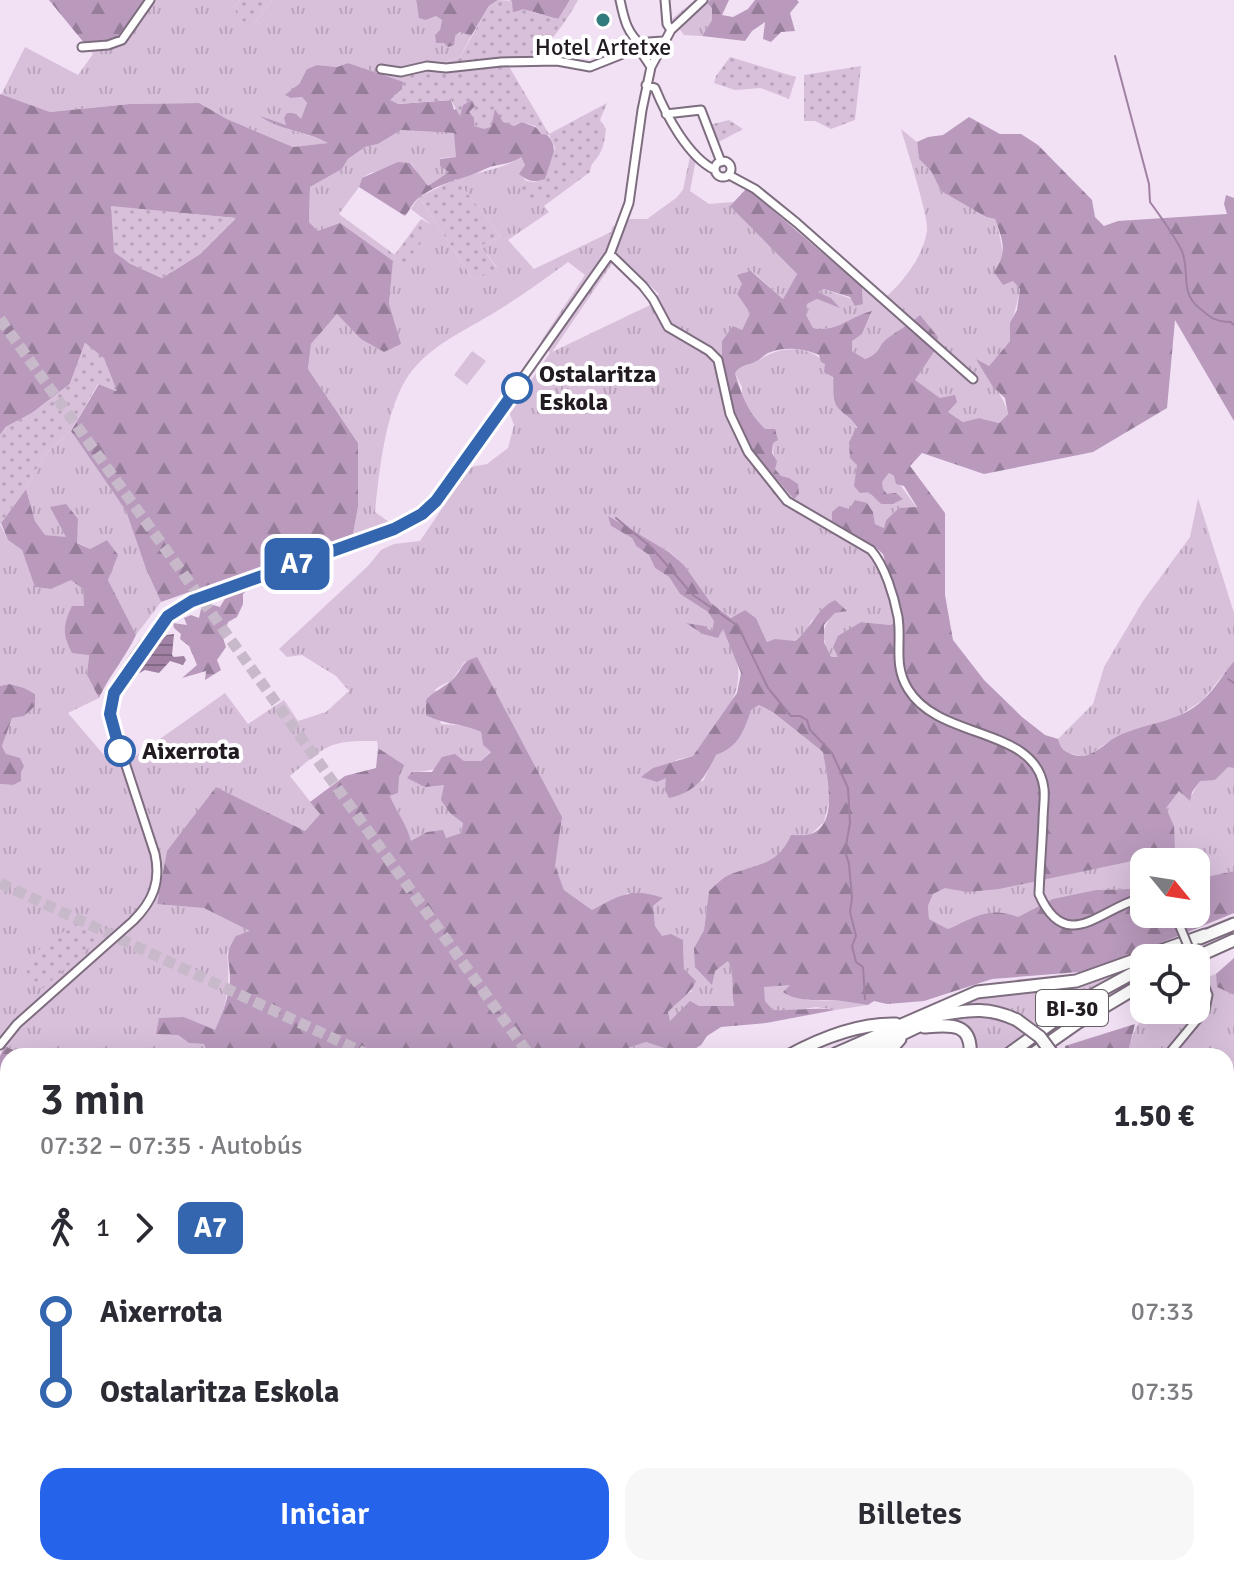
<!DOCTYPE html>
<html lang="es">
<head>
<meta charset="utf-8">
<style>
  :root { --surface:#fff; --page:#f7f7f7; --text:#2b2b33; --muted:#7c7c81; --accent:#2563eb }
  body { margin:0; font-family:Signika,sans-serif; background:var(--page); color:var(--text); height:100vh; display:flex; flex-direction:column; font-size:30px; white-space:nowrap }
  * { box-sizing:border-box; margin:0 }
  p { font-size:26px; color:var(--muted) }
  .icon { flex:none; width:44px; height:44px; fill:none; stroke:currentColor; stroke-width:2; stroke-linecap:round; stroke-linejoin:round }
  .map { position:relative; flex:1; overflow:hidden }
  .drawer { position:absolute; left:0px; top:1048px; width:1234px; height:528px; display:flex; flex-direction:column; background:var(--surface); border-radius:24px 24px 0 0; box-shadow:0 8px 32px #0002 }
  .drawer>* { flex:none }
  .badge { padding:0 16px; border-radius:12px; font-size:28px; line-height:52px }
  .needle { width:52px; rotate:120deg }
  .tools { position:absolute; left:1130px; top:848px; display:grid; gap:16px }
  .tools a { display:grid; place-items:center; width:80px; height:80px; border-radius:16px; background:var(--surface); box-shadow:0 8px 32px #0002; font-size:40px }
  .map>.badge { position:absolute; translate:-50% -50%; box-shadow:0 0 0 4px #fff }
  .legs { display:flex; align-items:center; gap:12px; height:88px; padding:0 40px; font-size:26px }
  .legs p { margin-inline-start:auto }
  .overview { display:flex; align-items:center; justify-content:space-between; height:136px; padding:0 40px }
  h1 { font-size:44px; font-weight:600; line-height:60px }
  .primary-button { display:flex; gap:16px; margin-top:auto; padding:16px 40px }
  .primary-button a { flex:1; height:92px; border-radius:24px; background:var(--accent); color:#fff; font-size:32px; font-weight:600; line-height:92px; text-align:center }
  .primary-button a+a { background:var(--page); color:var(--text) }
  ul { padding:0 40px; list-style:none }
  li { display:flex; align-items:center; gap:28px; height:80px; font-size:30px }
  li i { display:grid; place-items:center; width:12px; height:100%; margin:0 10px; background:currentColor }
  li i::after { content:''; width:20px; height:20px; margin:-10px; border:6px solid; border-radius:50%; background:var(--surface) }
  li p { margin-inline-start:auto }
  li:first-child i { background:linear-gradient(#0000 50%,currentColor 0) }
  li:last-child i { background:linear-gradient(currentColor 50%,#0000 0) }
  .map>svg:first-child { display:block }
  .grass { fill:url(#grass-tufts); fill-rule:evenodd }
  .forest { fill:url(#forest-firs); fill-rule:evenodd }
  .garden { fill:url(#garden-dots) }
  .pitch { fill:#d8c0db }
  .water { fill:url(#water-rules) }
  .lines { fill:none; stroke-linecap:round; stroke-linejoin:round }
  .stream { stroke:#a081a4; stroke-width:2 }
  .river { stroke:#a081a4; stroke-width:11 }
  .highway-tunnel { stroke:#c8b9ca; stroke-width:11; stroke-dasharray:11 5.5; stroke-linecap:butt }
  .minor-casing { stroke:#7d6d7f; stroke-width:11 }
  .highway-casing { stroke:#7d6d7f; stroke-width:15 }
  .minor { stroke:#fff; stroke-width:7 }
  .highway { stroke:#fff; stroke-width:11 }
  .minor-bridge-casing { stroke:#7d6d7f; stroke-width:11; stroke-linecap:butt }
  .highway-bridge-casing { stroke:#7d6d7f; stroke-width:15; stroke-linecap:butt }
  .minor-bridge { stroke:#fff; stroke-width:7 }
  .highway-bridge { stroke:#fff; stroke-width:11 }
  .line-1-casing { stroke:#fff; stroke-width:18 }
  .line-1 { stroke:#3466b0; stroke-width:12 }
  .poi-dot { fill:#327b7c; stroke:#fff; stroke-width:3 }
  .stop-1-dot { fill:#fff; stroke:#3466b0; stroke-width:4 }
  .labels { text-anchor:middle; stroke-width:8; stroke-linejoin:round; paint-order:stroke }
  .shield { fill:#fff; stroke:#645f64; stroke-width:2 }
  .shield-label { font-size:22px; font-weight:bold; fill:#221b22 }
  .poi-label { font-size:24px; fill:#221b22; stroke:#fff }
  .stop-label { font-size:24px; font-weight:bold; fill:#221b22; stroke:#fff; text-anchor:start }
</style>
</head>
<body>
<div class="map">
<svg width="1234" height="1576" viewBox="0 0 1234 1576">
  <defs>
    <pattern id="grass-tufts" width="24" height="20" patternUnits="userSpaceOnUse" patternTransform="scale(2)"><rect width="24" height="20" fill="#d8c0db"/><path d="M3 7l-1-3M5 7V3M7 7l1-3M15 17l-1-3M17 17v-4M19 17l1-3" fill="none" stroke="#b9a4bc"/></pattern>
    <pattern id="forest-firs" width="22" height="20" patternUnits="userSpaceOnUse" patternTransform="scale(2)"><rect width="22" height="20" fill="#b99abd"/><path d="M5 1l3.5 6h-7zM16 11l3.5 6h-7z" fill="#967d99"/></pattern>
    <pattern id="garden-dots" width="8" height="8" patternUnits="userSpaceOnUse" patternTransform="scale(2)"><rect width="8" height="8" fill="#d8c0db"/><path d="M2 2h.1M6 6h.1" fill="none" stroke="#b9a4bc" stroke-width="1.8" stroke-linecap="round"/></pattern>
    <pattern id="water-rules" width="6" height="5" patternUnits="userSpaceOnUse" patternTransform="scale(2)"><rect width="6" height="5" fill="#a081a4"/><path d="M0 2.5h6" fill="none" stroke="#826985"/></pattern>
  </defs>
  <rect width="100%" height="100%" fill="#f2e0f4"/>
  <path class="grass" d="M145,0H240L234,7L252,26L272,0H416L417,8L426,20L436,16L442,20L440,30L455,36L461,32L471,36L460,57L445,62L428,61L404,82L348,63L337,67L317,65L307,69L291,98L302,97L307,103L301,120C288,125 281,127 269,119C287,133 309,133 329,143L293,147L227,119L199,103L130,104L50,112L1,95L25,47L78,75L93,54L85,44L121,35Z
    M695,0H710L707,3L712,8V20L702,36L684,35L672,19Z
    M901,129L917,142L919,159L931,171L941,191L986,217L995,219C1004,244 1001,269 1020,289C1017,307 1010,322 1010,341L989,366L977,361C988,379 1004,395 1008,414L999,423L979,418L963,422L948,412L940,398L914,380L934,352L901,332C885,340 881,353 865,359L852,351V340L862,334L872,312C850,316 836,333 813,328L805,315L807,304L817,299L839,307L831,298L817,292L824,289L863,303L862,287L879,302C900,287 923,258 927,231C929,217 906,147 901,129Z
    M401,130L455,133L457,157L440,158L441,166L450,172L427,187L411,163L370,173L362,178L359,187L339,214L395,255L393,257L433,226L411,209L419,197L474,281L497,267L480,246L501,236L456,179C474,173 507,168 521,157L525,165L520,174L526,181L520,186L544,197V206L549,212L508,240L534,269L611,232L612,227L630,219H647L676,198L683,190L691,152L696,159L690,191L709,204L733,202L731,206L797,274L783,299L752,271L737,294L750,313L742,330L722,341L752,450L781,477L775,469L773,443L742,400V387L735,373C742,364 752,365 761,359C785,342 825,346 833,379C834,387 832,396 835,404C838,411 844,410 849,415C863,428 857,458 857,476L881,504L887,494L882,489V482L889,473L894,476L917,508H899L886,520L884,528L875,524C873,510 870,504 855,500L874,546L887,563L902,619L890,625L861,622L852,628L839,658H831C822,637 819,630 835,613V600L811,621L806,632L794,641L767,642L756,618L745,610L732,618L711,603L684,565L670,552L631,532L611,526L632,538L636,546L649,555L655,568L669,577L680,594L708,612L715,621L713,632L717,638L723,628C758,685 727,711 693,756L676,760L667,778L703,781L716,755C739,747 744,731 751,710L759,705L774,713L823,752L830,797L824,822L811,834L767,863L752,870L727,876L709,891L704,930L694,948L715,971L728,960C735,973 731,991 734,1007L699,1006L670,1022L668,1012L680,998L692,991L684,969L683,940L662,937L655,926L653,906L662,899L628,893L592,910L564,890L465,661L452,680L435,689L441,724L469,726L481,732L483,745L491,751L481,761C457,761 436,772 412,772L445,785L451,813L463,823L461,833L446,838L411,842C407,824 397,813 390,796L398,793C399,776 395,756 378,748L377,741C328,740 327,745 290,776L320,814L305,831L216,787L157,903L204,907L251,931L227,952C230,981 228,1004 215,1031L184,1017L178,1035L189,1043L205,1044L209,1056H22V1054L0,1043V784L13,785L6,754L2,746L12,717L24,715L35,706V694L9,684L0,686V524L8,540L22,550L36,587L51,589L71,579L83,589L89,654L87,675L99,698L68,713L109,761L130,760L225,693L248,724L284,700L298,721L326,712L349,691L336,676L302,655L287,657L279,649L368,566L381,550L394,544L420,541L470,467L487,464L508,448L514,425L509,412L550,353L541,341L585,275L568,262C545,279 521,296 497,311C465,331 425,347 405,381C385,415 379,472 375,512L389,522L353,534L358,507V443L308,369L311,344L337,314L361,338L389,304L393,261L319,232L309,222L310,187L342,169L348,159L365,147L378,144ZM618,255L659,294L650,305L552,352Z
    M71,431L126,511L146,569L161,602L136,635L108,580L117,555L107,540L90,549L76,542L78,519L67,538L45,535L35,521L26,489L44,455Z
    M1198,498L1234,613V661L1203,700L1174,719L1138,729L1105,744L1091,754L1081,756L1068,753L1059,745L1058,739L1093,704L1104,667L1143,601L1190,537Z
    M1228,766L1234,768V871L1196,879V862H1144V884L1129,889L1096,890L1018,917L982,915L948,929L929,919L928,906L933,894L945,887C1014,903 1110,852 1174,826L1165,808L1179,791L1189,800L1200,780H1215Z
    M1114,974L1036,1024C1006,1003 987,1002 951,1006C1004,988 1059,991 1114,974Z
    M1216,974L1218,987L1234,995V1080L1229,1086H1226V1056H1106L1129,1048C1141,1003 1156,1010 1196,1010V981Z
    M777,984L792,985L807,1000L843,1001L868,1005L835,1010L816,1007L794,1011L773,1010L765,1001L763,987Z
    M961,1014C984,1014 1006,1018 1025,1033L996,1056H974L957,1022L945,1020Z
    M646,1042L667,1049L677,1056H621L624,1049Z
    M8,1101V1163L0,1161V1111Z
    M1234,1469V1576H1163V1568H1226V1470Z
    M121,1568H206L214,1576H149Z
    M318,1568H458L459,1576H302Z
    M713,1568H756L766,1574L779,1568H821L834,1576H722L716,1574Z"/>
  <path class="forest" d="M49,0H145L115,40L85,44Z
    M416,0H498L489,6L471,36L460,32L455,36L454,45L448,47L444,43H436L435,35L440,30L442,20L436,16L426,20L419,18Z
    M509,0H570L559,19C541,17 531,6 512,13V1Z
    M710,0H729L722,15L733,17L748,9L755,0H797L799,2L790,13L795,31L781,32L771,42L763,39L765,22L752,31L745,41L702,36L712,20V8L707,3Z
    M348,63L404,82L402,90L394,96L398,104L451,100L454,110L472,99L476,106L494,108L514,126L521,122C557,133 561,147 545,180C534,182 528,182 519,174L525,165L521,157C509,166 497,163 485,169C466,179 440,182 421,196C414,200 410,210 405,216L359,187L362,178L398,162L410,163L428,186L449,172L440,166V159L456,157L454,133L401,130L378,144L365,147L348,159L342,169L310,187L309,222L318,231L340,223L393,261L389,304L401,344L384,352L361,339L337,314L311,344L308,369L358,443V507L353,534L161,602L146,569L126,511L71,431L99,384L116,391L103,358L85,343L70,384L32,413L6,427L0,435V94L50,112L130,104L199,103L227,119L293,147L328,143C306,131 281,131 260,116L286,125L284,118L287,113L296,114L301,119L307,103L302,97L291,98L285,95L299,84L307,69L317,65L337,67ZM111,207L235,218V219L200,254L162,278L129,263Z
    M969,117L1000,134H1021L1038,145L1092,200L1095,217L1104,226L1118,221L1227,214L1224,204L1226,195L1234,198V421L1175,320L1167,408L1093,452L984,474L922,453L910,466L945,513V595L953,640L984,680L1022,717L1045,735L1058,739C1060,750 1069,755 1080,756C1095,756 1106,742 1118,736C1147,722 1179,723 1203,700C1215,689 1224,673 1234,661V768L1228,767L1215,780L1200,781L1192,792L1190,801L1179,791L1166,808L1174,826L1175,852L999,889L967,892L945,888L933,894L928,906L929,919L948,929C976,917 988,906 1018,917L1053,899L1096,890L1129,889L1144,884V914H1196V879L1234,871V913L1112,963L1079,972L992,979L924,1001L887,1004L874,1001L868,1005C859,1004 851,1002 842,1001C821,998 801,1004 783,992L790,985L764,987L765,1001L773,1010C794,1011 814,1007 835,1010L766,1023L721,1027L707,1036L701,1045L684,1056H677L667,1049L646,1042L625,1049L621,1056H209L204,1044L189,1043L178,1035L156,1034L159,1018L184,1017L215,1030C222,1015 229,997 230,980C230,957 223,957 236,936L250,931L204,908L157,904L167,851L216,787L305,831L320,814L310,802L345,776L376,768L378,748L404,765L399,777L398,793L390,796C397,813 407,824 411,841L427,832L443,830L446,838L461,833L463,823L450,813L441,800L444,785L425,787L407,778L412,772H432L442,757L455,754L464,761H481L491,752L483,745L481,732C463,723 444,725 426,715V700C434,691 445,687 453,679C464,668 460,662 477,657L562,817L555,866L564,890L592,910C619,895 633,887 663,898L653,906L655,926L662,936L671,934L683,940L684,969L696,981C691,994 678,1001 668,1012L670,1021L690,1001L699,1006H734C731,992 735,974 728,961L715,971L712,985L695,967L694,948L704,930L709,891C715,886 722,878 729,875C756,864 778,866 791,835C797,835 806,836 811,834C840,823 826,775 823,752L774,713L759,705L751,710C744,731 739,747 716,755C705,778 696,792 669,798L665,790L666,778L657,782L641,777L653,768L693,756L737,693L741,673L723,629L718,638L703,634L686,623L704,626L712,632L714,621L708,612L680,594L669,577L655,568L649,555L636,546L632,538L611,526L608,516L669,552L684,565L711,603L731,618L745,610L756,618L767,642L775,639L795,641C812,628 815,610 835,600L847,611L835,613L824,625V642L831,657H838L833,647L838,636L861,622L890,625L902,619L883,554L874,546L832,521V512L839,506L849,509L855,500L867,503L873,512L875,524L884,528L886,520L899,508L917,507L904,486L896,484L894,476L889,473L882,482L883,489L887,494L896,493L903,499L893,504H881L869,492L860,493L854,486L857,465L850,458L849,442L857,427C850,416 847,417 839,409C831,402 834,387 833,377L824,372L825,364L821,362L819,355C804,348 783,346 768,353C764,355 761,359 757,361C748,366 742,364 735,373C742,396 747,411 765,429H775L778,440L773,443L772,453L777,461L775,469L781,476L789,478L798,484L799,494L794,499L752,450L734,414L722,359V341L733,326L742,330L750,313L737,294L742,284L737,275L751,271L783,299L797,274L730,206L747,188L862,287L863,304L855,306L850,297L824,289L818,292L831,298L840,308L817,299L807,304L806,315L813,328C836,333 851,316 872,311L862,334L852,341V351L865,359C883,352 876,347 888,338C899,330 910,324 920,315L938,337L934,352L915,380L940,398L955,395L957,402L948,412L963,422L979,418L999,423L1008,414L1005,398L993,387L976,359L989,366L1010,341V323L1017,310L1020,289L1013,281L1003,285L994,272C1008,252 1003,241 995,219L986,217L941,191L931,171L919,159L917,142L928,137L943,135Z
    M26,489L35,521L45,535L66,537L50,507L66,504L78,519L77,543L90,549L107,540L118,555L108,580L136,635C125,658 109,676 99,698L87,675L89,655L72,653C62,634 63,625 72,606H84L83,589L71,580L51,589L35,587L22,550L8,540L1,523Z
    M250,587L243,594V604L237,617L228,622L223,638L226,647L217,660L221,670L205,680L206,671L182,678L197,665L189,646L180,639L181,634L174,628L173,623L187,625L184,618L191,615L199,618L201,609L213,605L220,607L226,597Z
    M9,684L24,688L35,694V706L24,716L12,718L2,746L6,754L20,758L24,766L21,772V781L13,785L0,784V686Z
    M1234,958V995L1217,987L1216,974Z
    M1135,1024L1129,1048L1106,1056H1066L1065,1046Z
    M5,1046L22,1054V1056H8V1101L0,1111V1056Z
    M1234,1080V1343L1226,1346V1086Z
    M0,1161L8,1163V1480L0,1475Z
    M0,1503L8,1509V1568H121L149,1576H0Z
    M206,1568H318L302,1576H214Z
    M458,1568H524L520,1576H459Z
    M563,1568H713L716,1574L722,1576H559Z"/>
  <path class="garden" d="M240,0H272L252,26L238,18L234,7Z
    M498,0L512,1L513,13L523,9L558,19L570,0H578C567,21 553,38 537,56L509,57L508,65L549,134L607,103L600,120L606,129C605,137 604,147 599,155C595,162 591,162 590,172L544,206V197L530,200L521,196L520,186L526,181L534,182L545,179L555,148L549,135L541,134L535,126L522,122L514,126L503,122L495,109L491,127L484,129L474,126V118L469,112L475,106L472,100L463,105L460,116L451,100L398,104L390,100L402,89L404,66L428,61L445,62L460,57L489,6Z
    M730,57L796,77L789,99L761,88L735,90L714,83L716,76Z
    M861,66L855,120L831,129L815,121H804V75Z
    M729,120L743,129L715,144L709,125Z
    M456,179L501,236L480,246L497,268L474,281L419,197Z
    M111,206L236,218L200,254L162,278L129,263L114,252Z
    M421,219L434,226L404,265L393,257Z
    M85,343L104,358L117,391L98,384L71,431L44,455L26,489L0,524V435L6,427L32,413L70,384Z
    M80,919L100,938L42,989L23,968V962Z"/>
  <path class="pitch" d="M472,351L486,361L467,385L454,375Z"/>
  <path class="water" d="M174,634L172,655L174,657L184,656L186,660L183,665L170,661L159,673L145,670L136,675L163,638L167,635Z"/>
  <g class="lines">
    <path class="stream" d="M1115,56L1149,184L1150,202C1161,217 1172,232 1181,249C1191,269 1179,291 1198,307C1210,317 1214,322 1231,322L1234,325
      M616,518L652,548L693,595L738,626L768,688L791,716H800L807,720L810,730L832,753L848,788L850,823L845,851L849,864L852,898L850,912L856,936L852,946L856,962L863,967L865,999
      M1228,679L1234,683"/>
    <path class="river" d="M1226,1331L1234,1330
      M689,1568L702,1576"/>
    <path class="highway-tunnel" d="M0,319L530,1056
      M0,883L371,1056"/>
    <g class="minor-casing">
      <path id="minor" d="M620,0C624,19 627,34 643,46
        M665,0L667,24L671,30
        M82,47L108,45L122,40L150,0
        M651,67L643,55V46L649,42L663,41
        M381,69L401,72L427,66L446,68L501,62L557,61L590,67L643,46
        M646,85L655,88C666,115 688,157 715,170
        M666,114L701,110L721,162
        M715 169a8 8 0 1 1 16 0a8 8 0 1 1-16 0Z
        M729,175L755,189L797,223L973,379
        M610,254L643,286L653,299L668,327L709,351L718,360L730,414L748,452L787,501L871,550C885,566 894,596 898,617C902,643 893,665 908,689C939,741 1037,726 1044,789C1045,799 1043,810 1043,820C1042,845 1040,869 1039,894C1067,958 1104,904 1144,898
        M0,1045L17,1024L133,921C153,901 161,882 155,854L111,720C107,688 152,627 178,608L394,529L422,514L436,501L610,254L629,203L642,110L651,67L671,30L703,0
        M1167,1056L1205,1010L1208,995L1196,964
        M1226,1193L1234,1199
        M1226,1300L1234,1299
        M0,1485L8,1490
        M1226,1520L1234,1518
        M191,1568L203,1576
        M866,1568L914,1571L927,1568
        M365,1576L372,1568
        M450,1576V1568
        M623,1576L628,1568"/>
    </g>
    <g class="highway-casing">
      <path id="highway" d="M1200,938L1234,924
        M1194,958L1234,940
        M924,1017C960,1013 981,1003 1017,1020
        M924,1027C949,1025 973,1021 970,1056
        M835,1054L977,992L1076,981L1205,935
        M788,1056C821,1038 859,1023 896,1024
        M856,1056L938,1017
        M885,1056L900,1039
        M1006,1056L1080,1002L1144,967
        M1030,1056L1077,1023L1144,983
        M532,1576L536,1568
        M547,1576L551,1568"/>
    </g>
    <use href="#minor" class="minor"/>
    <use href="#highway" class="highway"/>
    <g class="minor-bridge-casing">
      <path id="minor-bridge" d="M1176,917L1193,958"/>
    </g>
    <g class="highway-bridge-casing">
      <path id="highway-bridge" d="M1017,1020L1040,1037L1054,1056"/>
    </g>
    <use href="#minor-bridge" class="minor-bridge"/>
    <use href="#highway-bridge" class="highway-bridge"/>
  </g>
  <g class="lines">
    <g class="line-1-casing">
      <path id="line-1" d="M120,751L110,714L114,693L168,616L192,601L394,529L422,514L436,501L517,388"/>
    </g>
    <use href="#line-1" class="line-1"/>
  </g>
  <circle class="poi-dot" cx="603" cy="20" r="8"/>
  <g class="stop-1-dot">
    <circle cx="517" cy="388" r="14"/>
    <circle cx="120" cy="751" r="14"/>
  </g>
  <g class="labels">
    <rect class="shield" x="1036" y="990" width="72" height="36" rx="6"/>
    <g class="shield-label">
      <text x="1072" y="1016">BI-30</text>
    </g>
    <g class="poi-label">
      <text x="603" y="55">Hotel Artetxe</text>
    </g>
    <g class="stop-label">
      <text x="539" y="382">Ostalaritza<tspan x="539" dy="28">Eskola</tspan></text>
      <text x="142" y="759">Aixerrota</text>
    </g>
  </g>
</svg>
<div class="tools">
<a><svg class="needle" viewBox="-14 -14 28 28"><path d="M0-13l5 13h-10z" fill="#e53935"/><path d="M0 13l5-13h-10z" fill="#7c7c81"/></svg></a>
<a><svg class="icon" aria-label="locate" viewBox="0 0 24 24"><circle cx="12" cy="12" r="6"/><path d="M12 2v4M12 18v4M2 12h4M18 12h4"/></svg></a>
</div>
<b class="badge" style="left:297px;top:564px;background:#3466b0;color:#fff">A7</b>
<section class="drawer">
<div class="overview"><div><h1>3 min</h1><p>07:32 – 07:35 · Autobús</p></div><b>1.50 €</b></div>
<div class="legs"><svg class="icon" aria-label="walk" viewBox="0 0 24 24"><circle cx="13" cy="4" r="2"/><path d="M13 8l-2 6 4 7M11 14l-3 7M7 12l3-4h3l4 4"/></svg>1<svg class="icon" aria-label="forward" viewBox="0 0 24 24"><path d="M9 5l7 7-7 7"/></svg><b class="badge" style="background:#3466b0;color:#fff">A7</b></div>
<ul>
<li><i style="color:#3466b0"></i><b>Aixerrota</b><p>07:33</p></li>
<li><i style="color:#3466b0"></i><b>Ostalaritza Eskola</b><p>07:35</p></li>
</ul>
<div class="primary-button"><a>Iniciar</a><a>Billetes</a></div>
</section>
</div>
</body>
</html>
